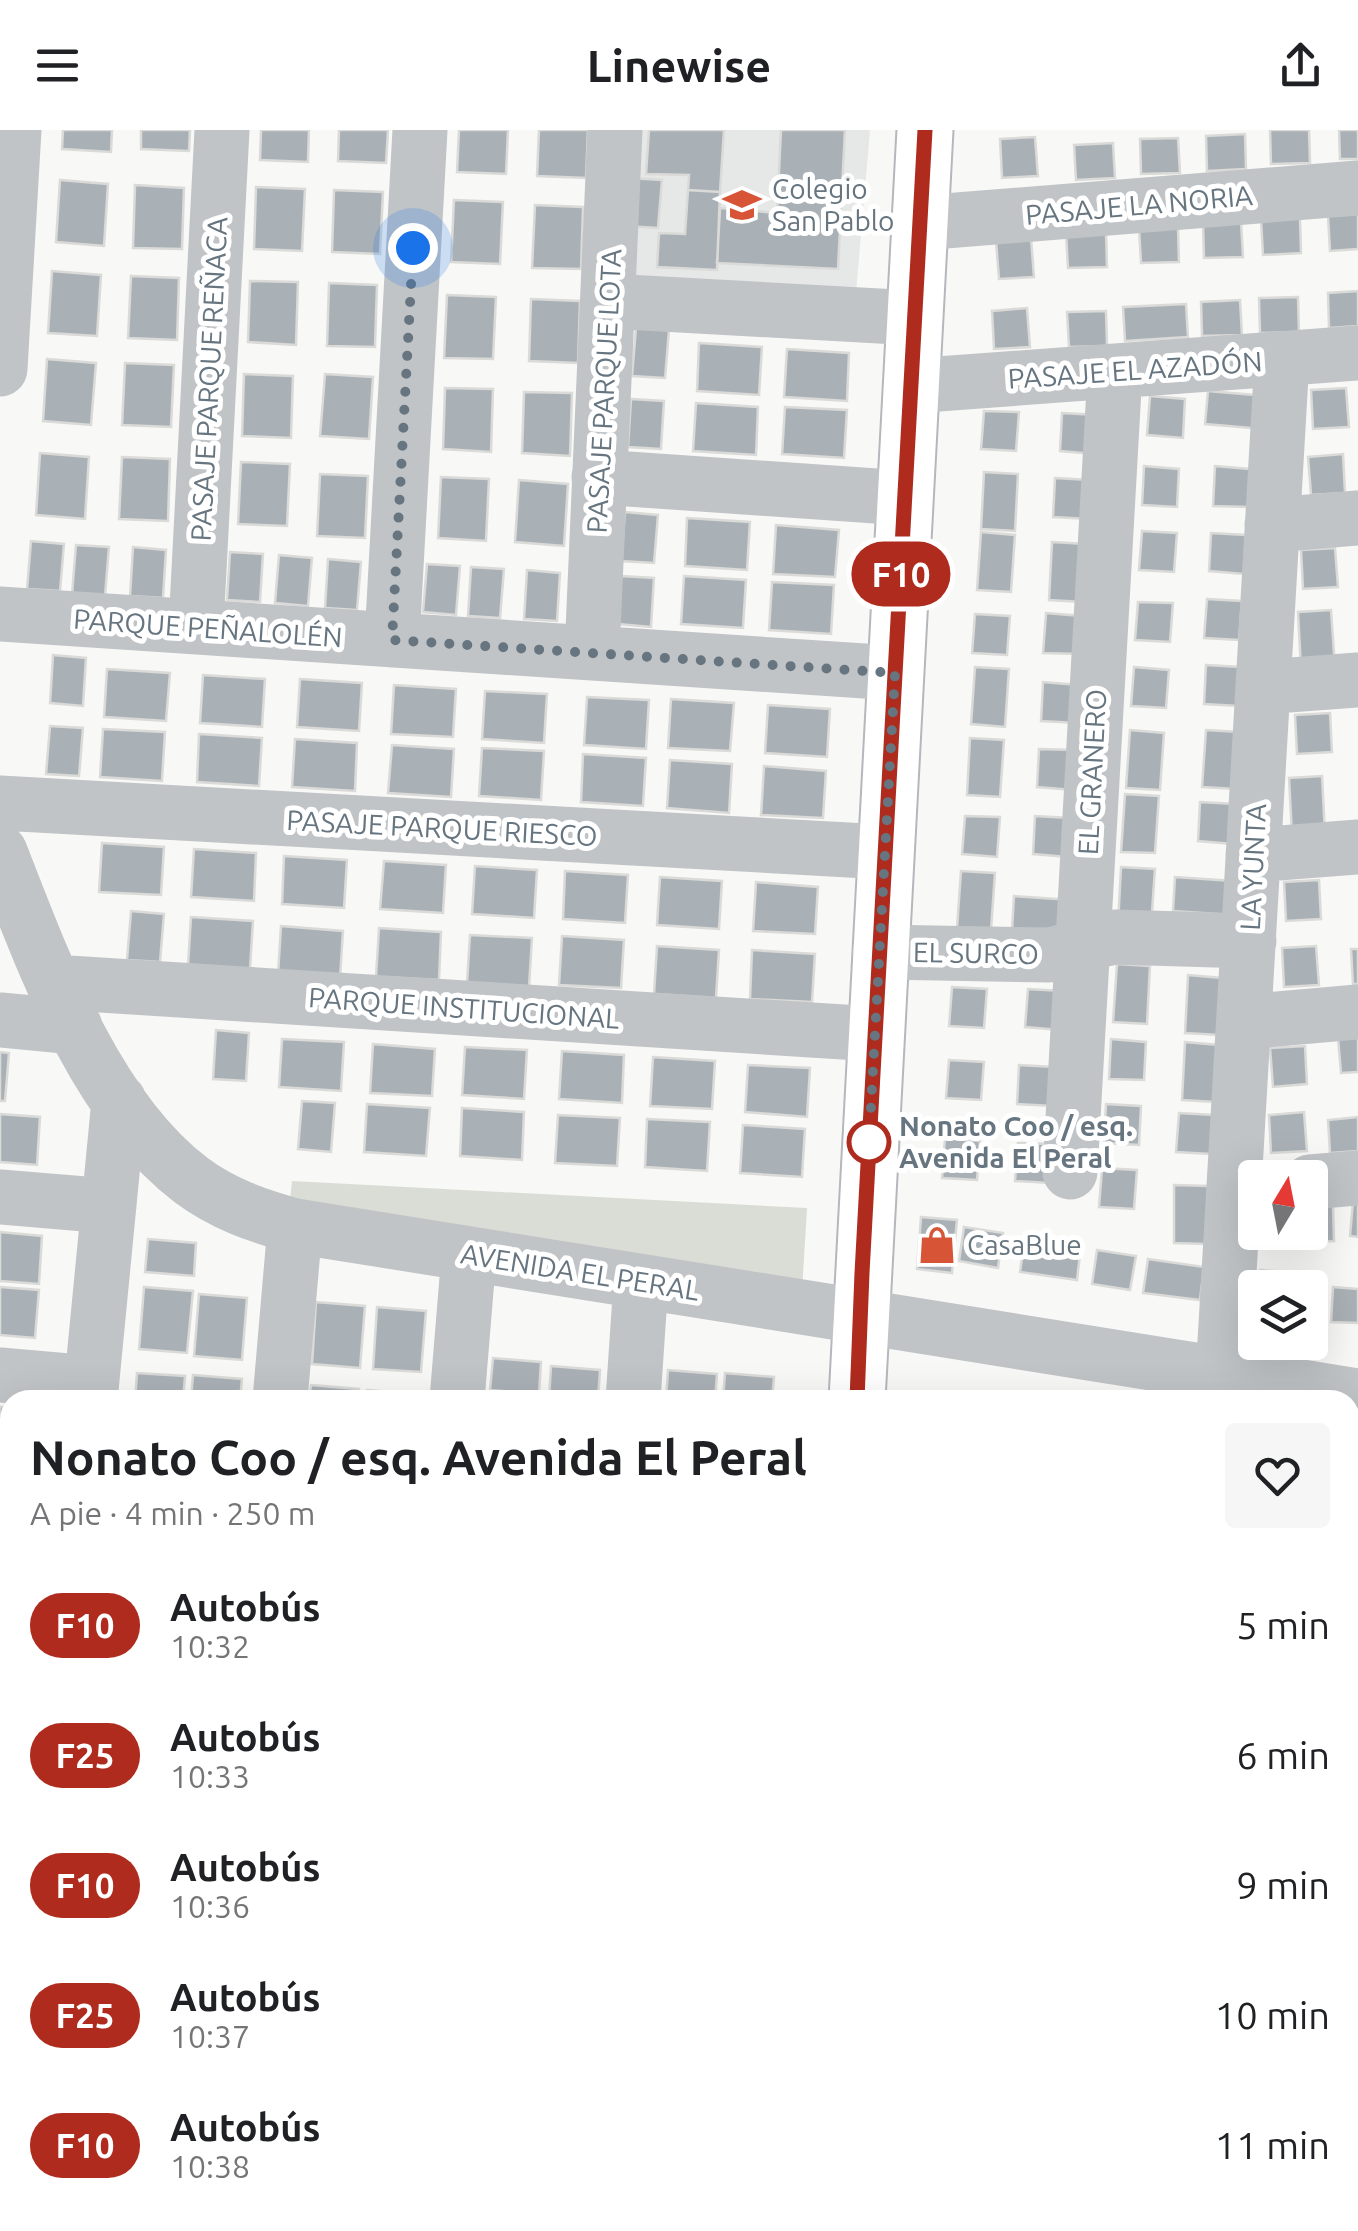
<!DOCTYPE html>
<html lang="es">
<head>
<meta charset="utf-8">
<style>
  :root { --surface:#fff; --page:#f6f6f6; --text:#202124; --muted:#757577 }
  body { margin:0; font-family:Ubuntu,sans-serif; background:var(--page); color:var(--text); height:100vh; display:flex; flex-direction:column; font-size:38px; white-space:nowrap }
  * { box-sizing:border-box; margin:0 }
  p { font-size:32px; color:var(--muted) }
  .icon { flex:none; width:55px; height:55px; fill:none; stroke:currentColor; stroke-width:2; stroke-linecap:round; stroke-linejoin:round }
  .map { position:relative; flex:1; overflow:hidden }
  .panel { position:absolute; left:0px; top:1260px; width:1360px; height:842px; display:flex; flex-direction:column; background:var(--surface); border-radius:30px 30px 0 0; box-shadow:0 10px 40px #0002 }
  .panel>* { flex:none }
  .badge { padding:0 20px; border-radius:32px; font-size:35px; line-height:65px }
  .needle { width:65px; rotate:10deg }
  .tools { position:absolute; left:1238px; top:1030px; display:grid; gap:20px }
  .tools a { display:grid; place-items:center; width:90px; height:90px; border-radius:10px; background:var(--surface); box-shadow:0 10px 40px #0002; font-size:50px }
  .you { position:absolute; width:50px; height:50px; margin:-25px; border:8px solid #fff; border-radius:50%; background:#1a73e8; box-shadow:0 0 0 15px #1a73e833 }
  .map>.badge { position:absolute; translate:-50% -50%; box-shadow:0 0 0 5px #fff }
  .round { display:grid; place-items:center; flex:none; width:105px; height:105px; border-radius:10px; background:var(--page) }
  .overview { display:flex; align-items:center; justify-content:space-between; height:170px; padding:0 30px }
  h1 { font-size:48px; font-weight:700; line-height:75px }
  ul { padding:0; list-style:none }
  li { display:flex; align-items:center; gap:30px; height:130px; padding:0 30px }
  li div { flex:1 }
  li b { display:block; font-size:38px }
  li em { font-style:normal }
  li .badge { min-width:110px; font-weight:700; text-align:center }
  header { display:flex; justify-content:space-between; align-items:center; height:130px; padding:0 30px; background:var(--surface); font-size:45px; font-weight:700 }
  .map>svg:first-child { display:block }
  .built { fill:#e6e7e7 }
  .green { fill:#d9ddd5 }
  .building { fill:#aab1b6; stroke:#dadad8; stroke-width:2.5 }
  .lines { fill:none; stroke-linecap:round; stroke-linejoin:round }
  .major-casing { stroke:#b4b8bc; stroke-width:59 }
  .minor { stroke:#c0c4c7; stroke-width:55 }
  .major { stroke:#fff; stroke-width:55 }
  .line-casing { stroke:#fff; stroke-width:22 }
  .line { stroke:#af2b1e; stroke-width:15 }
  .walk { stroke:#66757f; stroke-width:10; stroke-dasharray:0 18 }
  .stop-dot { fill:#fff; stroke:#af2b1e; stroke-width:5 }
  .labels { text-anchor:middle; stroke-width:10; stroke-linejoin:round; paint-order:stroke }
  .poi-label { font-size:28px; fill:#66757f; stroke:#fff; text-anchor:start }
  .street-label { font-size:28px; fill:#66757f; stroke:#fff }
  .stop-label { font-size:28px; font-weight:bold; fill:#66757f; stroke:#fff; text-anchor:start }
</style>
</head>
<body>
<header><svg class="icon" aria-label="menu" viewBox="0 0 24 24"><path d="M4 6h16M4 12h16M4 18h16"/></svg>Linewise<svg class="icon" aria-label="share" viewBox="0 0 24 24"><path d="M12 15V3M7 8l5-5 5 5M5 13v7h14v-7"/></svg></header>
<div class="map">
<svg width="1358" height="2101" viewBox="0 0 1358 2101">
  <rect width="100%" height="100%" fill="#f8f8f6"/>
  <path class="built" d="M624,0H870L856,163L616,149Z"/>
  <path class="green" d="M292,1051L807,1078L802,1161L290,1070Z"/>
  <path class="building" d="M63,0H112L111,22L62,19Z
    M141,0H190L189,21L141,19Z
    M261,0H309L308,32L260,30Z
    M339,0H388L386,33L338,31Z
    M459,0H508L506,44L457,42Z
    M539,0H588L586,48L537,46Z
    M649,0H724L720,62L688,60L689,45L646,44Z
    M781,0H845L838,139L717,133L720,78L777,83Z
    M1270,0H1309L1310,33L1271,34Z
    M1339,0H1358V29H1340Z
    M1245,4L1246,39L1207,41L1206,6Z
    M1035,7L1038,46L1002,48L1000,9Z
    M1178,8L1180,43L1141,44L1140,9Z
    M1113,13L1115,48L1076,50L1074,15Z
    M629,48L662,50L658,98L625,96Z
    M60,50L108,54L104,116L56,112Z
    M135,55L184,58L182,119L133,118Z
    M256,57L305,59L302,121L254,119Z
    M334,60L383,62L380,124L332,122Z
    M688,60L720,62L717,140L657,137L659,103L685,104Z
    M454,70L503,72L500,134L451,132Z
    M535,75L583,77L581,139L532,138Z
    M1358,84V119L1330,121L1328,86Z
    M1300,88L1301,123L1263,125L1261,90Z
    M1241,92L1243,127L1204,128L1203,93Z
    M1178,97L1179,132L1141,133L1139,98Z
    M1106,102L1107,137L1068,138L1066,103Z
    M1031,108L1034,147L999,149L996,111Z
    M52,141L101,145L97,206L48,203Z
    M131,146L179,148L177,210L128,208Z
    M250,151L298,152L296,215L248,212Z
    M329,153L377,155L375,217L327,216Z
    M1358,161V196L1329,198L1328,163Z
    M447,165L496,167L493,229L444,228Z
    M1298,167L1299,202L1260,203L1259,168Z
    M531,169L580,171L578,233L529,231Z
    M1240,170L1242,205L1202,206L1201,172Z
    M1186,174L1188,207L1125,211L1123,177Z
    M1027,178L1030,217L994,219L992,181Z
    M1106,181L1107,216L1069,217L1067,182Z
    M636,198L669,200L665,248L632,246Z
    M699,213L762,217L759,265L697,261Z
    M787,219L849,223L847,271L784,267Z
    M47,229L96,233L91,295L43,291Z
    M125,233L174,235L171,297L122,295Z
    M244,244L293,246L291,308L242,306Z
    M325,244L373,247L369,309L320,306Z
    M445,258L493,259L491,322L443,319Z
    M1346,258L1349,297L1313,299L1311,260Z
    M1208,261L1266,266L1263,299L1205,294Z
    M524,262L572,263L570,326L522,323Z
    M1150,266L1185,269L1183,308L1147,305Z
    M631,269L664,271L661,319L628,317Z
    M696,273L758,277L756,325L693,321Z
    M785,277L847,280L844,328L782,324Z
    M984,281L1019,282L1016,321L981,319Z
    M1062,283L1097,285L1094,324L1060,321Z
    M40,323L89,327L85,389L36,385Z
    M1343,324L1345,363L1311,365L1308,327Z
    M122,327L170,329L168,391L119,389Z
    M241,332L290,334L287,396L238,394Z
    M1144,336L1179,339L1177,377L1142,375Z
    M1215,336L1250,339L1248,377L1213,376Z
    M984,342L1018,344L1015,401L981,399Z
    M320,344L368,346L365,408L317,406Z
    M441,347L489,349L486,411L438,408Z
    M1055,348L1090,350L1088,389L1053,387Z
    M519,350L568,354L564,416L515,412Z
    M625,382L658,385L654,433L621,431Z
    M687,388L750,392L747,440L685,436Z
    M776,395L839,400L835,447L773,444Z
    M1142,401L1177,403L1174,442L1139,440Z
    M981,402L1015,405L1011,462L977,460Z
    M1211,403L1246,405L1244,444L1209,441Z
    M31,411L64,414L60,461L27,459Z
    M1052,412L1086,414L1083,472L1049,470Z
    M76,415L109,417L105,466L72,464Z
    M133,417L166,420L163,468L130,466Z
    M1335,418L1338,457L1303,459L1301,420Z
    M230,422L263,424L260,472L227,470Z
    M279,425L312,428L308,476L275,473Z
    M328,429L361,432L357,480L325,478Z
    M427,434L460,436L456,485L423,482Z
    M471,437L504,439L500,488L468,486Z
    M527,440L560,443L557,491L524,489Z
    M621,446L654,448L651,497L618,494Z
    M684,446L746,450L743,498L681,494Z
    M772,452L834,455L831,504L769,500Z
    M1207,469L1242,471L1239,510L1204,508Z
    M1138,472L1173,473L1170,512L1135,510Z
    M1331,480L1335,537L1301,539L1298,482Z
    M1046,483L1081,486L1078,524L1043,523Z
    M975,484L1010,486L1007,525L972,523Z
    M53,525L86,528L83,576L50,573Z
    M1206,535L1241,537L1239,576L1204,574Z
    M975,537L1009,539L1005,597L971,594Z
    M1134,537L1169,540L1166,578L1131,576Z
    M107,539L170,543L166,591L104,587Z
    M203,545L265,549L262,597L200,593Z
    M300,549L362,553L359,601L297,597Z
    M1043,552L1078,555L1076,593L1041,591Z
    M394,555L456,559L453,607L391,604Z
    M485,561L547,564L544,613L482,609Z
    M587,567L649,570L646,619L584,615Z
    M671,569L734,573L730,621L668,618Z
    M768,575L830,579L827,627L765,623Z
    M1330,583L1332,622L1297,624L1295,585Z
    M50,596L83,598L79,646L46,644Z
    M103,599L165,602L162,651L100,647Z
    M1130,600L1164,603L1160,660L1126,658Z
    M1206,600L1240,602L1236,659L1202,657Z
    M199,604L262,608L259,656L197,652Z
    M970,608L1004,610L1000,667L967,665Z
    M295,609L357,613L355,661L292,657Z
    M392,615L454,619L451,667L388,663Z
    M482,618L544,621L541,670L479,666Z
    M1039,619L1074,620L1072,660L1037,657Z
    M583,624L646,628L643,676L581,672Z
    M670,630L732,634L729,683L667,678Z
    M764,636L826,641L823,688L761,685Z
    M1322,646L1325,704L1292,705L1289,648Z
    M1125,664L1159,666L1155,723L1121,722Z
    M1200,672L1235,674L1233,714L1198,711Z
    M965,686L1000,687L997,727L962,724Z
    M1035,686L1070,688L1068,727L1033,724Z
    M102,713L164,717L161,765L99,762Z
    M194,719L256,723L254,771L191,767Z
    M284,726L347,730L344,778L282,774Z
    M384,731L446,735L443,783L380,779Z
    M475,736L537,740L534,788L472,784Z
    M1121,737L1155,739L1151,796L1118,794Z
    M565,741L628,745L625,793L563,789Z
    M961,741L995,743L991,800L957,798Z
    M660,747L722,751L719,799L657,795Z
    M1175,747L1233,751L1231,785L1173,781Z
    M1319,750L1321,789L1286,791L1284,752Z
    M756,752L818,757L815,804L753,801Z
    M1014,766L1072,770L1070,804L1012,800Z
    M131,781L164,784L160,832L127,830Z
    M191,787L253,791L250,839L188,835Z
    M281,796L343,801L340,848L278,844Z
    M379,798L441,802L439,850L376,847Z
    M470,805L532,808L529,857L467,853Z
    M562,806L624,810L621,858L559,855Z
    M657,816L719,820L716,868L654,864Z
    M1316,816L1319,855L1284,857L1282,818Z
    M1351,819H1358V854H1353Z
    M752,820L815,824L812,872L750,869Z
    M1117,834L1150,836L1147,894L1113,892Z
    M1188,845L1222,848L1219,905L1185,903Z
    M952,857L987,859L984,898L949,896Z
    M1028,859L1063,861L1060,900L1025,897Z
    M216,900L249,903L246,951L213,949Z
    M1358,907V942L1341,943L1338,908Z
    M282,909L344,912L341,961L279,957Z
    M1111,909L1146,912L1144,950L1109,949Z
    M1185,912L1219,915L1216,972L1182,970Z
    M373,914L435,919L432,966L370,963Z
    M1305,916L1307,954L1273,957L1270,918Z
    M465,917L527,920L524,969L462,965Z
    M562,921L624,925L622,973L559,969Z
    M0,922L9,923L5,971H0Z
    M653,927L715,931L712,979L650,976Z
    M949,930L984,932L981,970L946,968Z
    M748,935L810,938L807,987L745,982Z
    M1019,935L1054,937L1052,976L1017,974Z
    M302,971L335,973L331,1022L298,1019Z
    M367,974L430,978L426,1026L364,1022Z
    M1106,974L1141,976L1139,1015L1104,1013Z
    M462,978L524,982L522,1030L460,1026Z
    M1304,982L1307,1021L1271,1023L1269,985Z
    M1179,983L1214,985L1211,1024L1176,1022Z
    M0,984L40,987L37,1035L0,1032Z
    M558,985L620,988L617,1036L555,1033Z
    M1358,987V1021L1330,1023L1328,990Z
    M647,989L710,992L707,1041L645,1037Z
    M743,995L805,999L802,1047L740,1043Z
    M945,1008L980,1011L977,1050L942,1048Z
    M1018,1013L1053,1014L1050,1053L1015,1051Z
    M1102,1038L1137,1040L1134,1079L1099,1077Z
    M1174,1055L1208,1056L1207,1114L1174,1113Z
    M1353,1072L1358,1073V1107L1350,1106Z
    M1310,1076H1333L1334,1111L1295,1112V1102H1310Z
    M921,1087L957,1090L952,1143L917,1139Z
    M964,1097L1003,1103L998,1138L959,1131Z
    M0,1102L42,1106L39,1154L0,1151Z
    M1025,1108L1081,1116L1077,1150L1020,1142Z
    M148,1109L196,1113L194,1146L145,1142Z
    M1097,1120L1136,1126L1130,1160L1092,1154Z
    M1148,1129L1204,1137L1200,1170L1143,1163Z
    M1260,1140L1295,1143L1294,1158H1258Z
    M0,1157L39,1160L35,1208L0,1205Z
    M144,1157L193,1161L187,1223L139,1219Z
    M1333,1157L1358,1159V1193L1331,1192Z
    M199,1164L247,1168L242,1230L194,1226Z
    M316,1172L365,1176L360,1238L312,1234Z
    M377,1177L426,1181L421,1242L373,1239Z
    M493,1228L541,1232L539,1264L490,1260Z
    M551,1236L600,1240L598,1270L549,1269Z
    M668,1240L717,1244L715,1270H666Z
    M137,1243L185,1246L183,1270H135Z
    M725,1243L774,1247L772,1270H723Z
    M193,1245L242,1249L240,1270H191Z
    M311,1255L359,1259L358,1270H309Z
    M367,1260L416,1264V1270H367Z
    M0,1277L10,1278V1326H0Z
    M0,1336L10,1337V1385L0,1384Z
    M1350,1339L1358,1340V1372L1350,1371Z
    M1350,1413L1358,1414V1446L1350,1445Z
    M0,1450L10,1451V1499L0,1498Z
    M8,1534L10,1535V1583L4,1582Z
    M1350,1641L1358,1642V1696L1350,1695Z
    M0,1675L10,1676V1725L0,1724Z
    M2,1784H10V1833L0,1832Z
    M0,1889L10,1890V1938L0,1937Z
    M0,2002L10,2003V2051L0,2050Z
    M1350,2054H1358V2081L1350,2082Z
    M1358,2081V2101H1310L1309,2092H1350V2082Z
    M282,2092H331V2101H283Z
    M591,2092H603L604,2101H551V2097Z
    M637,2092H691L692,2101H638Z
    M719,2092H773L774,2101H720Z
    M803,2092H851L852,2101H803Z
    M1217,2092H1271L1272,2101H1218Z"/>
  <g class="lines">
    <g class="major-casing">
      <path id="major" d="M857,1270L925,0
        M927,2092L928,2101"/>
    </g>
    <path class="minor" d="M920,93L1358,58
      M608,171L915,188
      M0,239L14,0
      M911,256L1358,223
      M599,347L905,368
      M1272,395L1358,388
      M0,484L895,543
      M196,497L222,0
      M392,510L420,0
      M592,523L615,0
      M1263,557L1358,550
      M0,673L885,722
      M0,722C43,832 95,977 191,1050C223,1074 258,1086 295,1096L1358,1266
      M1253,725L1358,717
      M880,822L1049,825C1072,821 1092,811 1115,807L1249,811
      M53,852L875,904
      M0,890L75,897
      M1244,892L1358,882
      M1070,1042L1115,241
      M1310,1052L1358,1048
      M0,1067L109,1076
      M0,1245L91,1253
      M1223,1246L1282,229
      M90,1270L119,971
      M280,1270L295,1096
      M457,1270L469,1124
      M633,1270L641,1152
      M0,1418L10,1419
      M1350,1477L1358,1478
      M0,1625L10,1626
      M1350,1741L1358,1742
      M0,1865L10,1866
      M0,2075L10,2076
      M162,2092L220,2099
      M1186,2092V2101
      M365,2096L396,2092"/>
    <use href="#major" class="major"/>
  </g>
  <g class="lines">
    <g class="line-casing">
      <path id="line" d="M857,1270L862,1143L925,0"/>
    </g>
    <use href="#line" class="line"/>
    <path class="walk" d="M413,118L392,510L895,543L869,1012"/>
  </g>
  <defs>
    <g id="school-bare" transform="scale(3)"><path d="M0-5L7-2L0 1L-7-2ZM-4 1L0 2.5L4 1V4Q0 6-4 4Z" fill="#d75437" stroke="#fff" stroke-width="2.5" paint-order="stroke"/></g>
    <g id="shop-bare" transform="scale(3)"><path d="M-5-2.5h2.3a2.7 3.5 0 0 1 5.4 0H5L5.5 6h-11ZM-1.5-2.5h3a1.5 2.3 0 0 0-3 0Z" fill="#d75437" stroke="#fff" stroke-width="2.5" paint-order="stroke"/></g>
  </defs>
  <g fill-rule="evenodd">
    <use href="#school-bare" x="742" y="75"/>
    <use href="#shop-bare" x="937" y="1115"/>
  </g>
  <circle class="stop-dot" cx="869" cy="1012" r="20"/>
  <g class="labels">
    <g class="poi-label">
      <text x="772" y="69">Colegio<tspan x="772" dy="32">San Pablo</tspan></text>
      <text x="967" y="1125">CasaBlue</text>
    </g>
    <g class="street-label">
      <text transform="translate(1139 75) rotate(-5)" y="10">PASAJE LA NORIA</text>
      <text transform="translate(1135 240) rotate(-4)" y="10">PASAJE EL AZADÓN</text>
      <text transform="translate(209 249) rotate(-87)" y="10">PASAJE PARQUE REÑACA</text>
      <text transform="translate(604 261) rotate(-87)" y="10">PASAJE PARQUE LOTA</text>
      <text transform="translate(208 498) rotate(4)" y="10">PARQUE PEÑALOLÉN</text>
      <text transform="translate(1092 642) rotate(-87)" y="10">EL GRANERO</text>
      <text transform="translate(442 698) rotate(3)" y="10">PASAJE PARQUE RIESCO</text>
      <text transform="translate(1253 737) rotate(-87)" y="10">LA YUNTA</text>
      <text transform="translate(976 823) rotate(1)" y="10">EL SURCO</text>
      <text transform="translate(464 878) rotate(4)" y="10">PARQUE INSTITUCIONAL</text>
      <text transform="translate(580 1142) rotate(9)" y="10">AVENIDA EL PERAL</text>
    </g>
    <g class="stop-label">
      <text x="899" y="1006">Nonato Coo / esq.<tspan x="899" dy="32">Avenida El Peral</tspan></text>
    </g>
  </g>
</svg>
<div class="tools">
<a><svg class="needle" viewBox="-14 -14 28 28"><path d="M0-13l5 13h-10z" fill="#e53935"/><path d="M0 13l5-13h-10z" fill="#757577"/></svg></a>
<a><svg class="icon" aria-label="layers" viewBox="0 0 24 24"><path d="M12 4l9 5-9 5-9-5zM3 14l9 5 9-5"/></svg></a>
</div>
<div class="you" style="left:413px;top:118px"></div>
<b class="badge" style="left:901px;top:444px;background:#af2b1e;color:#fff">F10</b>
<section class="panel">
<div class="overview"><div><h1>Nonato Coo / esq. Avenida El Peral</h1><p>A pie · 4 min · 250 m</p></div><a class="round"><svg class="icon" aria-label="heart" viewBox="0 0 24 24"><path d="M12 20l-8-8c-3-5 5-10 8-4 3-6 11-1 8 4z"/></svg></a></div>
<ul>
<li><span class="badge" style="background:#af2b1e;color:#fff">F10</span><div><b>Autobús</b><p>10:32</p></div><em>5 min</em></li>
<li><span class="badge" style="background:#af2b1e;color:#fff">F25</span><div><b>Autobús</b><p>10:33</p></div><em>6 min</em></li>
<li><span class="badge" style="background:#af2b1e;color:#fff">F10</span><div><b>Autobús</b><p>10:36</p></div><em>9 min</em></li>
<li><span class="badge" style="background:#af2b1e;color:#fff">F25</span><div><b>Autobús</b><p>10:37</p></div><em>10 min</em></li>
<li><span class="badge" style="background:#af2b1e;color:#fff">F10</span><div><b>Autobús</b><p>10:38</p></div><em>11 min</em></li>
</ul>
</section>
</div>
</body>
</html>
